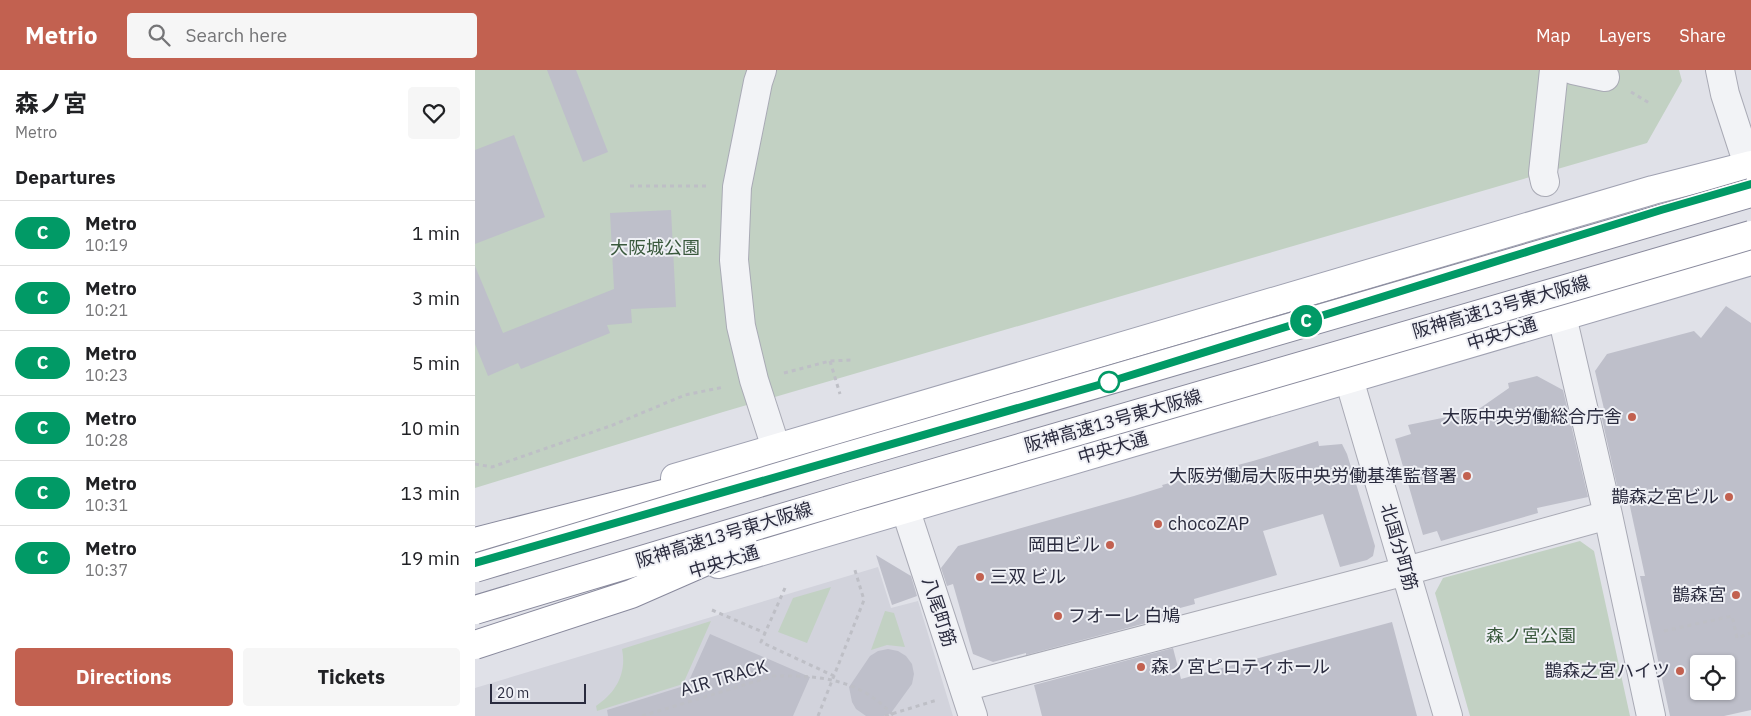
<!DOCTYPE html>
<html lang="en">
<head>
<meta charset="utf-8">
<style>
  :root { --surface:#fff; --page:#f6f6f6; --text:#202124; --muted:#757577; --line:#e0e0e0; --accent:#c26150 }
  body { margin:0; font-family:"IBM Plex Sans","Noto Sans JP",sans-serif; background:var(--page); color:var(--text); height:100vh; display:flex; flex-direction:column; font-size:19px; white-space:nowrap }
  * { box-sizing:border-box; margin:0 }
  p { font-size:16px; color:var(--muted) }
  .icon { flex:none; width:28px; height:28px; fill:none; stroke:currentColor; stroke-width:2; stroke-linecap:round; stroke-linejoin:round }
  .map { position:relative; flex:1; overflow:hidden }
  .details { display:flex; flex-direction:column; background:var(--surface); width:475px }
  .details>* { flex:none }
  .badge { padding:0 10px; border-radius:16px; font-size:18px; line-height:32px }
  .buttons { position:absolute; left:1215px; top:585px; display:grid; gap:10px }
  .buttons a { display:grid; place-items:center; width:45px; height:45px; border-radius:5px; background:var(--surface); box-shadow:0 1px 4px #0004; font-size:25px }
  .scale { position:absolute; left:15px; bottom:12px; width:96px; box-sizing:border-box; padding-left:5px; border:2px solid #2a2b3e; border-top:0; font-size:14px; line-height:18px; white-space:nowrap; color:#2a2b3e; -webkit-text-stroke:4px #eff0f5; paint-order:stroke }
  .map>.badge { position:absolute; translate:-50% -50%; box-shadow:0 0 0 2px #fff }
  h2 { padding:0 15px; font-size:19px; line-height:45px }
  .round { display:grid; place-items:center; flex:none; width:52px; height:52px; border-radius:5px; background:var(--page) }
  .summary { display:flex; align-items:center; justify-content:space-between; height:85px; padding:0 15px }
  h1 { font-size:24px; font-weight:700; line-height:38px }
  .action { display:flex; gap:10px; margin-top:auto; padding:10px 15px }
  .action a { flex:1; height:58px; border-radius:5px; background:var(--accent); color:#fff; font-size:20px; font-weight:700; line-height:58px; text-align:center }
  .action a+a { background:var(--page); color:var(--text) }
  ul { padding:0; list-style:none }
  li { display:flex; align-items:center; gap:15px; height:65px; padding:0 15px; border-top:1px solid var(--line) }
  li div { flex:1 }
  li b { display:block; font-size:19px }
  li em { font-style:normal }
  li .badge { min-width:55px; font-weight:700; text-align:center }
  header { display:flex; align-items:center; gap:30px; box-sizing:border-box; height:70px; padding:0 25px; background:var(--accent); color:#fff }
  header strong { font-size:24px }
  nav { display:flex; gap:28px; margin-inline-start:auto; font-size:18px }
  .search { width:350px; height:45px; background:var(--page); display:flex; align-items:center; gap:12px; box-sizing:border-box; padding:0 18px; border-radius:5px; color:var(--muted); font-size:19px }
  main { display:flex; flex:1; min-height:0 }
  .map>svg:first-child { display:block }
  .built { fill:#d2d3dc }
  .green { fill:#c2d1c3 }
  .building { fill:#bebfca; fill-rule:evenodd }
  .lines { fill:none; stroke-linecap:round; stroke-linejoin:round }
  .minor-casing { stroke:#a9aab5; stroke-width:30 }
  .major-casing { stroke:#a0a2b2; stroke-width:30 }
  .highway-casing { stroke:#898a9d; stroke-width:30 }
  .path { stroke:#bebfc6; stroke-width:3; stroke-dasharray:4 4; stroke-linecap:butt }
  .minor { stroke:#f2f3f6; stroke-width:28 }
  .major { stroke:#fff; stroke-width:28 }
  .highway { stroke:#fff; stroke-width:28 }
  .highway-bridge-casing { stroke:#898a9d; stroke-width:30; stroke-linecap:butt }
  .path-bridge { stroke:#bebfc6; stroke-width:3; stroke-dasharray:4 4; stroke-linecap:butt }
  .highway-bridge { stroke:#fff; stroke-width:28 }
  .line-casing { stroke:#fff; stroke-width:11 }
  .line { stroke:#019a66; stroke-width:8 }
  .stop-dot { fill:#fff; stroke:#019a66; stroke-width:2.5 }
  .poi-dot { fill:#c26150; stroke:#eff0f5; stroke-width:2 }
  .labels { text-anchor:middle; stroke-width:4; stroke-linejoin:round; paint-order:stroke }
  .park-label { font-size:18px; fill:#39583c; stroke:#eff0f5 }
  .street-label { font-size:18px; fill:#2a2b3e; stroke:#eff0f5 }
  .poi-label { font-size:18px; fill:#2a2b3e; stroke:#eff0f5; text-anchor:end }
</style>
</head>
<body>
<header>
<strong>Metrio</strong>
<div class="search"><svg class="icon" aria-label="search" viewBox="0 0 24 24"><circle cx="10" cy="10" r="6"/><path d="M15 15l6 6"/></svg>Search here</div>
<nav><a>Map</a><a>Layers</a><a>Share</a></nav>
</header>
<main>
<section class="details">
<div class="summary"><div><h1>森ノ宮</h1><p>Metro</p></div><a class="round"><svg class="icon" aria-label="heart" viewBox="0 0 24 24"><path d="M12 20l-8-8c-3-5 5-10 8-4 3-6 11-1 8 4z"/></svg></a></div>
<h2>Departures</h2>
<ul>
<li><span class="badge" style="background:#019a66;color:#fff">C</span><div><b>Metro</b><p>10:19</p></div><em>1 min</em></li>
<li><span class="badge" style="background:#019a66;color:#fff">C</span><div><b>Metro</b><p>10:21</p></div><em>3 min</em></li>
<li><span class="badge" style="background:#019a66;color:#fff">C</span><div><b>Metro</b><p>10:23</p></div><em>5 min</em></li>
<li><span class="badge" style="background:#019a66;color:#fff">C</span><div><b>Metro</b><p>10:28</p></div><em>10 min</em></li>
<li><span class="badge" style="background:#019a66;color:#fff">C</span><div><b>Metro</b><p>10:31</p></div><em>13 min</em></li>
<li><span class="badge" style="background:#019a66;color:#fff">C</span><div><b>Metro</b><p>10:37</p></div><em>19 min</em></li>
</ul>
<div class="action"><a>Directions</a><a>Tickets</a></div>
</section>
<div class="map">
<svg width="1276" height="646" viewBox="0 0 1276 646">
  <rect width="100%" height="100%" fill="#e0e1e8"/>
  <path class="built" d="M403,497L416,538L443,531L478,646H0V618Z"/>
  <path class="green" d="M0,0H1204L1207,11L1172,73L248,342L0,418Z
    M1105,471L1119,481L1155,646H995L960,523L968,508Z
    M356,517L332,573L303,562L318,528Z
    M410,541L419,543L430,577L412,575L396,580Z
    M236,551L208,614L122,641L121,636C141,623 152,603 147,579Z"/>
  <path class="building" d="M72,0H101L133,82L108,92Z
    M39,65L70,147L0,174V80Z
    M196,140L201,237L156,239L157,253L132,255L135,263L46,299L43,293L13,306L0,274V196L28,263L139,219L135,143Z
    M1251,236L1276,253V640L1249,646H1195L1165,506H1170L1151,418L1143,420L1125,340L1130,343L1120,301L1132,284L1219,261L1226,268ZM1224,594H1251V621H1224Z
    M1062,306L1088,320L1113,427L1062,438L1063,443L966,471L962,461L948,465L920,369L936,364L933,355L1001,341L1034,318L1033,313Z
    M843,371L844,376L867,374L872,384L900,476L898,486L892,490L865,497L848,444L788,461L802,505L719,529L720,534L694,541L688,544L690,548L551,585V583L518,592L498,584L478,514L472,516L466,498L483,476L659,426L688,417L687,415L778,391Z
    M401,485L436,506L442,526L417,535Z
    M917,552L942,646H567L559,615L698,578L706,609Z
    M235,564L335,607L318,646H133L132,640L212,615Z
    M413,579L423,581L431,586L437,594L439,604L437,614L416,643L409,646H391L381,639L377,632L374,617L395,586L403,581Z"/>
  <g class="lines">
    <g class="minor-casing">
      <path id="minor" d="M287,0L283,12L262,117L259,190L266,256L279,310L301,378
        M1098,0L1130,7
        M1245,0L1250,24L1276,104
        M1070,112L1068,103L1079,0
        M1087,246L1133,445L1176,646
        M874,309L973,646
        M430,438L498,646
        M489,617L931,501L1133,445"/>
    </g>
    <g class="major-casing">
      <path id="major" d="M200,408L1178,120L1276,95
        M243,494L1276,191"/>
    </g>
    <g class="highway-casing">
      <path id="highway" d="M0,472L247,409L290,401"/>
    </g>
    <path class="path" d="M1156,22L1176,34
      M155,116H232
      M355,291L365,324
      M309,303L355,291L376,290
      M0,394L17,397L138,355L210,325L249,317
      M310,518L286,572L359,606
      M237,540L290,563
      M1189,561L1257,546L1262,568L1276,563
      M343,646L389,530L379,497
      M410,646L462,630"/>
    <use href="#minor" class="minor"/>
    <use href="#major" class="major"/>
    <use href="#highway" class="highway"/>
    <g class="highway-bridge-casing">
      <path id="highway-bridge" d="M0,498L367,388L1276,123
        M0,540L377,427L1276,165
        M0,575L156,524L268,475"/>
    </g>
    <path class="path-bridge" d="M167,646L298,606C345,605 385,609 419,646"/>
    <use href="#highway-bridge" class="highway-bridge"/>
  </g>
  <g class="lines">
    <g class="line-casing">
      <path id="line" d="M0,493L634,312L1186,140L1276,114"/>
    </g>
    <use href="#line" class="line"/>
  </g>
  <circle class="stop-dot" cx="634" cy="312" r="10"/>
  <g class="poi-dot">
    <circle cx="1157" cy="347" r="5"/>
    <circle cx="992" cy="406" r="5"/>
    <circle cx="1254" cy="427" r="5"/>
    <circle cx="683" cy="454" r="5"/>
    <circle cx="635" cy="475" r="5"/>
    <circle cx="505" cy="507" r="5"/>
    <circle cx="1261" cy="525" r="5"/>
    <circle cx="583" cy="546" r="5"/>
    <circle cx="666" cy="597" r="5"/>
    <circle cx="1205" cy="601" r="5"/>
  </g>
  <g class="labels">
    <g class="park-label">
      <text x="180" y="184">大阪城公園</text>
      <text x="1056" y="572">森ノ宮公園</text>
    </g>
    <g class="street-label">
      <text transform="translate(1026 237) rotate(-16)" y="6">阪神高速13号東大阪線</text>
      <text transform="translate(1027 264) rotate(-17)" y="6">中央大通</text>
      <text transform="translate(638 351) rotate(-16)" y="6">阪神高速13号東大阪線</text>
      <text transform="translate(638 378) rotate(-16)" y="6">中央大通</text>
      <text transform="translate(249 465) rotate(-17)" y="6">阪神高速13号東大阪線</text>
      <text transform="translate(924 477) rotate(74)" y="6">北国分町筋</text>
      <text transform="translate(249 492) rotate(-17)" y="6">中央大通</text>
      <text transform="translate(464 542) rotate(72)" y="6">八尾町筋</text>
      <text transform="translate(249 608) rotate(-16)" y="6">AIR TRACK</text>
    </g>
    <g class="poi-label">
      <text x="1147" y="353">大阪中央労働総合庁舎</text>
      <text x="982" y="412">大阪労働局大阪中央労働基準監督署</text>
      <text x="1244" y="433">鵲森之宮ビル</text>
      <text x="693" y="460" text-anchor="start">chocoZAP</text>
      <text x="625" y="481">岡田ビル</text>
      <text x="515" y="513" text-anchor="start">三双 ビル</text>
      <text x="1251" y="531">鵲森宮</text>
      <text x="593" y="552" text-anchor="start">フオーレ 白鳩</text>
      <text x="676" y="603" text-anchor="start">森ノ宮ピロティホール</text>
      <text x="1195" y="607">鵲森之宮ハイツ</text>
    </g>
  </g>
</svg>
<div class="buttons">
<a><svg class="icon" aria-label="locate" viewBox="0 0 24 24"><circle cx="12" cy="12" r="6"/><path d="M12 2v4M12 18v4M2 12h4M18 12h4"/></svg></a>
</div>
<div class="scale">20 m</div>
<b class="badge" style="left:831px;top:251px;background:#019a66;color:#fff">C</b>
</div>
</main>
</body>
</html>
